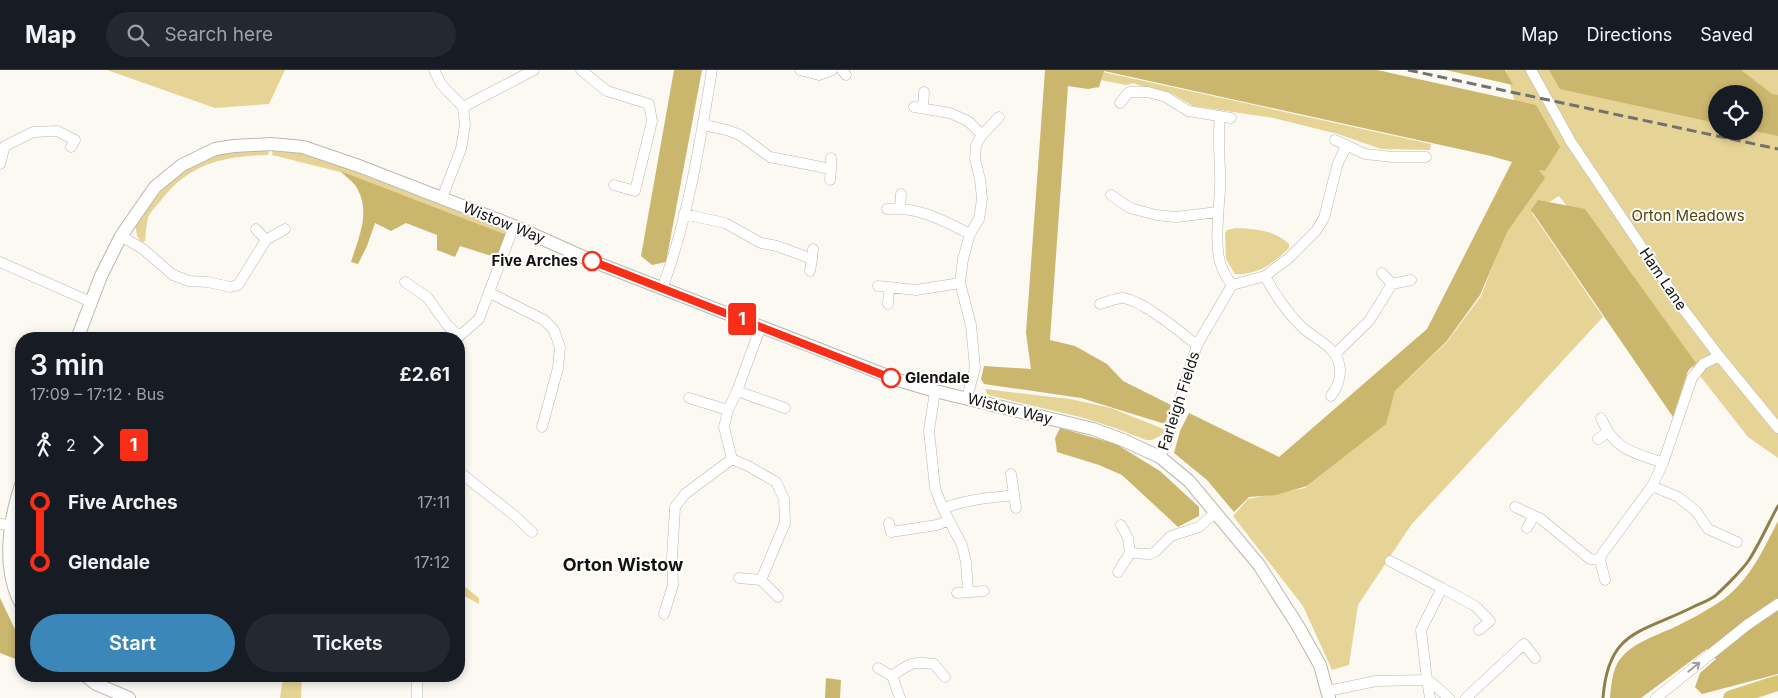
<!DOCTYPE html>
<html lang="en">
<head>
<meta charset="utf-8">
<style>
  :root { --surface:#171b24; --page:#242831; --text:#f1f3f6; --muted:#9ea1a6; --line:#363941; --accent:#3c87ba }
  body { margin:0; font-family:Inter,sans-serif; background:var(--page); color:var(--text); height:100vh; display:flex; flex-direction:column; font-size:19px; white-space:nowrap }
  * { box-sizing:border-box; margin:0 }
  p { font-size:16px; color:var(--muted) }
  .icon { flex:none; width:28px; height:28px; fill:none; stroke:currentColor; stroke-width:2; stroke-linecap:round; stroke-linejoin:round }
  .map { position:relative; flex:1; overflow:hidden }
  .panel { position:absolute; left:15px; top:262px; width:450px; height:350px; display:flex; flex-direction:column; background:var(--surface); border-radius:20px; box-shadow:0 2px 8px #0003 }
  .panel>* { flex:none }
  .badge { padding:0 10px; border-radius:4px; font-size:18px; line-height:32px }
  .fabs { position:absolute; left:1708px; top:15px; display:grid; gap:10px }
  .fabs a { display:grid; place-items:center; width:55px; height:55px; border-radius:50%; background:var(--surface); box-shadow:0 2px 8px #0003; font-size:25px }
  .map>.badge { position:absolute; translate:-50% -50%; box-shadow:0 0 0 2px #fff }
  .legs { display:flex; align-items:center; gap:8px; height:55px; padding:0 15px; font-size:16px }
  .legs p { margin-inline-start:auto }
  .summary { display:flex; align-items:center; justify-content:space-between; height:85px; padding:0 15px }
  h1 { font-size:28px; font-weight:600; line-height:38px }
  .action { display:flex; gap:10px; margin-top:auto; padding:10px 15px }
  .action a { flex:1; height:58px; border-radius:30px; background:var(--accent); color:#fff; font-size:20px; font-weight:600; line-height:58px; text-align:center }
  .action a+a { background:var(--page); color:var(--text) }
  ul { padding:0 15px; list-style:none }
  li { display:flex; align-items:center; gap:18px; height:60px; font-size:19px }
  li i { display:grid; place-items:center; width:8px; height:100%; margin:0 6px; background:currentColor }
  li i::after { content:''; width:12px; height:12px; margin:-6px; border:4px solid; border-radius:50%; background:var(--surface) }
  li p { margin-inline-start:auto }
  li:first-child i { background:linear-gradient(#0000 50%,currentColor 0) }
  li:last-child i { background:linear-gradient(currentColor 50%,#0000 0) }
  header { display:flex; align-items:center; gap:30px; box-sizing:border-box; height:70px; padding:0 25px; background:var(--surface); border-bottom:1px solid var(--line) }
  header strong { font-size:24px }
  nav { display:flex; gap:28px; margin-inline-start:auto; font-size:18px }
  .search { width:350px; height:45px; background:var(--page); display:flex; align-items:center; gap:12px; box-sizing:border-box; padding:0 18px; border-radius:28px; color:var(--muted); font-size:19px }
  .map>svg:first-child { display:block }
  .green { fill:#e6d496; fill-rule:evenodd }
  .forest { fill:#cbb66d }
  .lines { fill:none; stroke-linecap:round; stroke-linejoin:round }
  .stream { stroke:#8e7f4c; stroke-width:3 }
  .minor-casing { stroke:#b9b7b0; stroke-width:11 }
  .tertiary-casing { stroke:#b9b7b0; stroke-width:14 }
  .primary-casing { stroke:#d5d4d4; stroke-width:16 }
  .minor { stroke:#fff; stroke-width:10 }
  .tertiary { stroke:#fff; stroke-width:12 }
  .primary { stroke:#d8c574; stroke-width:15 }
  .rail { stroke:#74726e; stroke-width:3; stroke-dasharray:10 5; stroke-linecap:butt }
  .oneway { stroke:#a1a09f }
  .line-1-casing { stroke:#fff; stroke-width:11 }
  .line-1 { stroke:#f92e18; stroke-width:8 }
  .stop-1-dot { fill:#fff; stroke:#f92e18; stroke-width:2.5 }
  .labels { text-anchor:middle; stroke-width:4; stroke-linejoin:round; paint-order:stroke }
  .park-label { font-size:15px; fill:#524307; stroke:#fff }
  .street-label { font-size:15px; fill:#131210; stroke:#fff }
  .stop-label { font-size:15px; font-weight:bold; fill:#131210; stroke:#fff; text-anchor:end }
  .quarter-label { font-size:18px; font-weight:bold; fill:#131210; stroke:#fff }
</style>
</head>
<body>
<header>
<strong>Map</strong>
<div class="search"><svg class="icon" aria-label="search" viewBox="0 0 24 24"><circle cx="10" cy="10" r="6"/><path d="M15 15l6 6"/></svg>Search here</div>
<nav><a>Map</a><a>Directions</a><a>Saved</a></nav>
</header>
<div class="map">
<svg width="1778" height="628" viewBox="0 0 1778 628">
  <rect width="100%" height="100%" fill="#fbf9f2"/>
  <path class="green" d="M107,0H285L269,34L215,38Z
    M1506,0H1778V388L1748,367L1559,126L1532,143L1603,247L1411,455L1358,535L1349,595L1332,600L1303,536L1233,446L1248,429L1305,418L1385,354L1395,321L1446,273L1481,226L1506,161L1530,89ZM1716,24H1754V61H1716Z
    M1103,2L1431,74L1430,80L1381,79L1338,64L1273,48L1193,36L1171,23L1144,17L1133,13L1126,15L1101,10Z
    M273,79L302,83L329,92L504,159L507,165L340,102L272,85Z
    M238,80H269L268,85C225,86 190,93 162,129C158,135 150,141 148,148C146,155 146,163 145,171L142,173L137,166L135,153L165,116L184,100L225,81Z
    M1236,158C1255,159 1275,160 1289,174V178C1274,193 1258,205 1235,204L1226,189L1225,163L1227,160Z
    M985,319L1070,329L1111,338L1166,360L1160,366L1152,370H1146L1115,358L1084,348L988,325Z
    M459,512L479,528V534L459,523Z
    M283,606H302L301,628H280Z"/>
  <path class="forest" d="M674,0H702L666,192L652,195L641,186Z
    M1045,0H1377L1536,35L1560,77L1545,101L1539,100L1545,108L1507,162L1480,225L1446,272L1395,321L1386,354L1307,416L1276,425L1249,427L1234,442L1207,410L1174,383L1180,361L1189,343L1279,387L1427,259L1512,92L1491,86L1104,1L1099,17L1088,19L1068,16L1050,270L1075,276L1107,294L1123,311L1171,335L1165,354L1081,328L984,314L981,309L984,296L1031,299L1026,263Z
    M1446,0H1505L1513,15Z
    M1549,0H1741L1772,24L1778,25V66L1754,61V24H1716V53L1560,19Z
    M340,101L507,165L498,188L460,176L455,187L437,180V165L406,153L391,161L375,153L367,176L358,194L351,192C359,166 372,140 355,115C351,110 345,106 340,101Z
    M1538,130L1585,139L1696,293L1688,301L1673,347L1531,140Z
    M1060,358L1116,374L1160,401L1199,437V446L1178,457L1122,405L1099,395L1057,382L1055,368Z
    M1778,451V604L1702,624L1695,617L1700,603L1716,589L1707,579L1641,628H1610C1611,618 1612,603 1617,594C1629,572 1660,565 1681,554C1695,547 1711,538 1724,529C1751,508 1763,480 1778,451Z
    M0,528L21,572V591L0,583Z
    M826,608L841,610L840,628H825Z"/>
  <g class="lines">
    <path class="stream" d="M1603,628C1608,561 1640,563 1691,538C1699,534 1708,531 1715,526C1724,518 1743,499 1749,490C1760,473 1768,454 1778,436"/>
    <g class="minor-casing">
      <path id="minor" d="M434,0L441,14L463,37L465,55L461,79L442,128
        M581,0L607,21L649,34L652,51L635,121L614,115
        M800,0L819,5L832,0
        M842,0L846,5
        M1531,0L1571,72L1684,240L1719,286L1778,358
        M1120,33L1129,22H1148L1166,27L1188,41L1231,48
        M463,37L534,0
        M914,37L950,43L968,51L982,65
        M923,38L924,22
        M1220,46C1217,71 1221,94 1220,119C1219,140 1215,167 1219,188C1221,198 1226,207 1232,215
        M703,55L727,60L740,65L770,87L831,99L830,110
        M1335,70L1365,84L1393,87H1426
        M0,94L5,76L33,62L57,61L75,70L71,77
        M831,99V88
        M1111,125L1130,138L1156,145L1176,147L1218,142
        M900,138L901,124
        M887,139C918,136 944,151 970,164
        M684,144L725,153L761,173L777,176L812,189L810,201
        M256,159L266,170
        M121,166L143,179L173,205L189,211L208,212L230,217L238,215L266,170L285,159
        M812,189L813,179
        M0,192L91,232
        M1382,203L1392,214L1411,210
        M1265,206C1275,225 1286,241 1301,256C1316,271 1340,277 1340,301C1340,311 1337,318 1331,326
        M405,212L427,227L448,256L459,266
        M878,216L916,220L960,213
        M662,219C688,149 700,73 712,0
        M490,223L544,250L554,260L560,277L558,298L542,357
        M888,234L889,218
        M1100,234C1107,232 1116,228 1123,228C1144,231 1180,262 1197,275
        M761,256L737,321L728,340L724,357L732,389L750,397L776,412L784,429L785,453L761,510
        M456,269L479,249L514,156
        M1336,283L1369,251L1392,214
        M737,321L785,338
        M935,321L929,361L935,418L943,439L962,475L966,492L968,522
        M689,328L728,340
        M967,328L975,298L971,255L960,213L963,189L970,164L979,149L982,129L980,109L975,89L976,75L982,65L999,47
        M1601,348C1615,381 1633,382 1663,393
        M1598,369L1607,363
        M1160,387L1166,374L1197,275L1232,215L1265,206L1289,188L1316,161L1324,148L1333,112L1338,93L1347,75
        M459,404H462L515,446L532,462
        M1011,404L1016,438
        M1652,416L1678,427L1696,441L1708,459L1737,472
        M1515,437L1541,449L1590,489L1600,490
        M943,439C965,429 991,428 1014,425
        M889,453L891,462L937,455L949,450
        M0,454L11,455
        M1121,455L1128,468L1130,483L1150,484L1155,482L1171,466L1199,457L1216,442
        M1527,458L1534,446
        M1390,491L1442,518
        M1118,502L1130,483
        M739,508L761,510L778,527
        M1605,510L1600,490L1602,484L1652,416L1663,393L1692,308L1703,294L1719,286
        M957,523L984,521
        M664,544L673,515L672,488L675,437L685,424L732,389
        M878,598L892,606
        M1427,610L1431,612L1449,628
        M1427,610L1430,628
        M1328,621L1376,611L1427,610L1421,560L1442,518L1475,536L1490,551L1479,560
        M417,628V611
        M900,628L892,606C910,593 912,591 934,594L945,607
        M1466,628L1524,574L1535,588
        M1656,628L1747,555L1778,534"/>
    </g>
    <g class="tertiary-casing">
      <path id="tertiary" d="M77,269L101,206L121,166L155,117L182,95L215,79L234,76L271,74L303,77L359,96L514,156L592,191L898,310L935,321L1093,359L1123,370L1160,387L1189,411L1259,495L1298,556L1320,595L1329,628
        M21,415C9,451 2,498 21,534
        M86,606L96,614L129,628"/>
    </g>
    <g class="primary-casing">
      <path id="primary" d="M1731,628L1778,613"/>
    </g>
    <use href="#minor" class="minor"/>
    <use href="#tertiary" class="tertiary"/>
    <use href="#primary" class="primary"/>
    <path class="rail" d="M1408,0L1778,79"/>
  </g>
  <defs><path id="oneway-shaft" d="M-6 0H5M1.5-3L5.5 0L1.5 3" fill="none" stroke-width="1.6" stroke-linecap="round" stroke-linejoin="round" transform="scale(1.25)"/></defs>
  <use class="oneway" href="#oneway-shaft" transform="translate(1694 597) rotate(-39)"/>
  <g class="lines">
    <g class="line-1-casing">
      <path id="line-1" d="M592,191L891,308"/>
    </g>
    <use href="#line-1" class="line-1"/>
  </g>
  <g class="stop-1-dot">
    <circle cx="592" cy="191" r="9"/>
    <circle cx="891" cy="308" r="9"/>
  </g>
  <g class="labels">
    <g class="park-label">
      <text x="1688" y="151">Orton Meadows</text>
    </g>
    <g class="street-label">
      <text transform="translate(504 153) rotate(22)" y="5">Wistow Way</text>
      <text transform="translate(1663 209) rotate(56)" y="5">Ham Lane</text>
      <text transform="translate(1179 331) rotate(-72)" y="5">Farleigh Fields</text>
      <text transform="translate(1010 339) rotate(14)" y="5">Wistow Way</text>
    </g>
    <g class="stop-label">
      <text x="578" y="196">Five Arches</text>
      <text x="905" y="313" text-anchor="start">Glendale</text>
    </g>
    <g class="quarter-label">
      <text x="623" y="501">Orton Wistow</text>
    </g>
  </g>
</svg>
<div class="fabs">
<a><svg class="icon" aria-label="locate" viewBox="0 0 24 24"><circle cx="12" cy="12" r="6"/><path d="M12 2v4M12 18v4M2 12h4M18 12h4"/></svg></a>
</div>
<b class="badge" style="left:742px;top:249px;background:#f92e18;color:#fff">1</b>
<section class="panel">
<div class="summary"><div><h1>3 min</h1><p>17:09 – 17:12 · Bus</p></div><b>£2.61</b></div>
<div class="legs"><svg class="icon" aria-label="walk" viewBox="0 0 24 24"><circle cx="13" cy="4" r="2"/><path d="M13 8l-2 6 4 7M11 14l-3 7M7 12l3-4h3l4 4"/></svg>2<svg class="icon" aria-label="forward" viewBox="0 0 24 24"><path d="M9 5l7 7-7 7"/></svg><b class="badge" style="background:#f92e18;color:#fff">1</b></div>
<ul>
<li><i style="color:#f92e18"></i><b>Five Arches</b><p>17:11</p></li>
<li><i style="color:#f92e18"></i><b>Glendale</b><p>17:12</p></li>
</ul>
<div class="action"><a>Start</a><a>Tickets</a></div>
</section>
</div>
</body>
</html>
